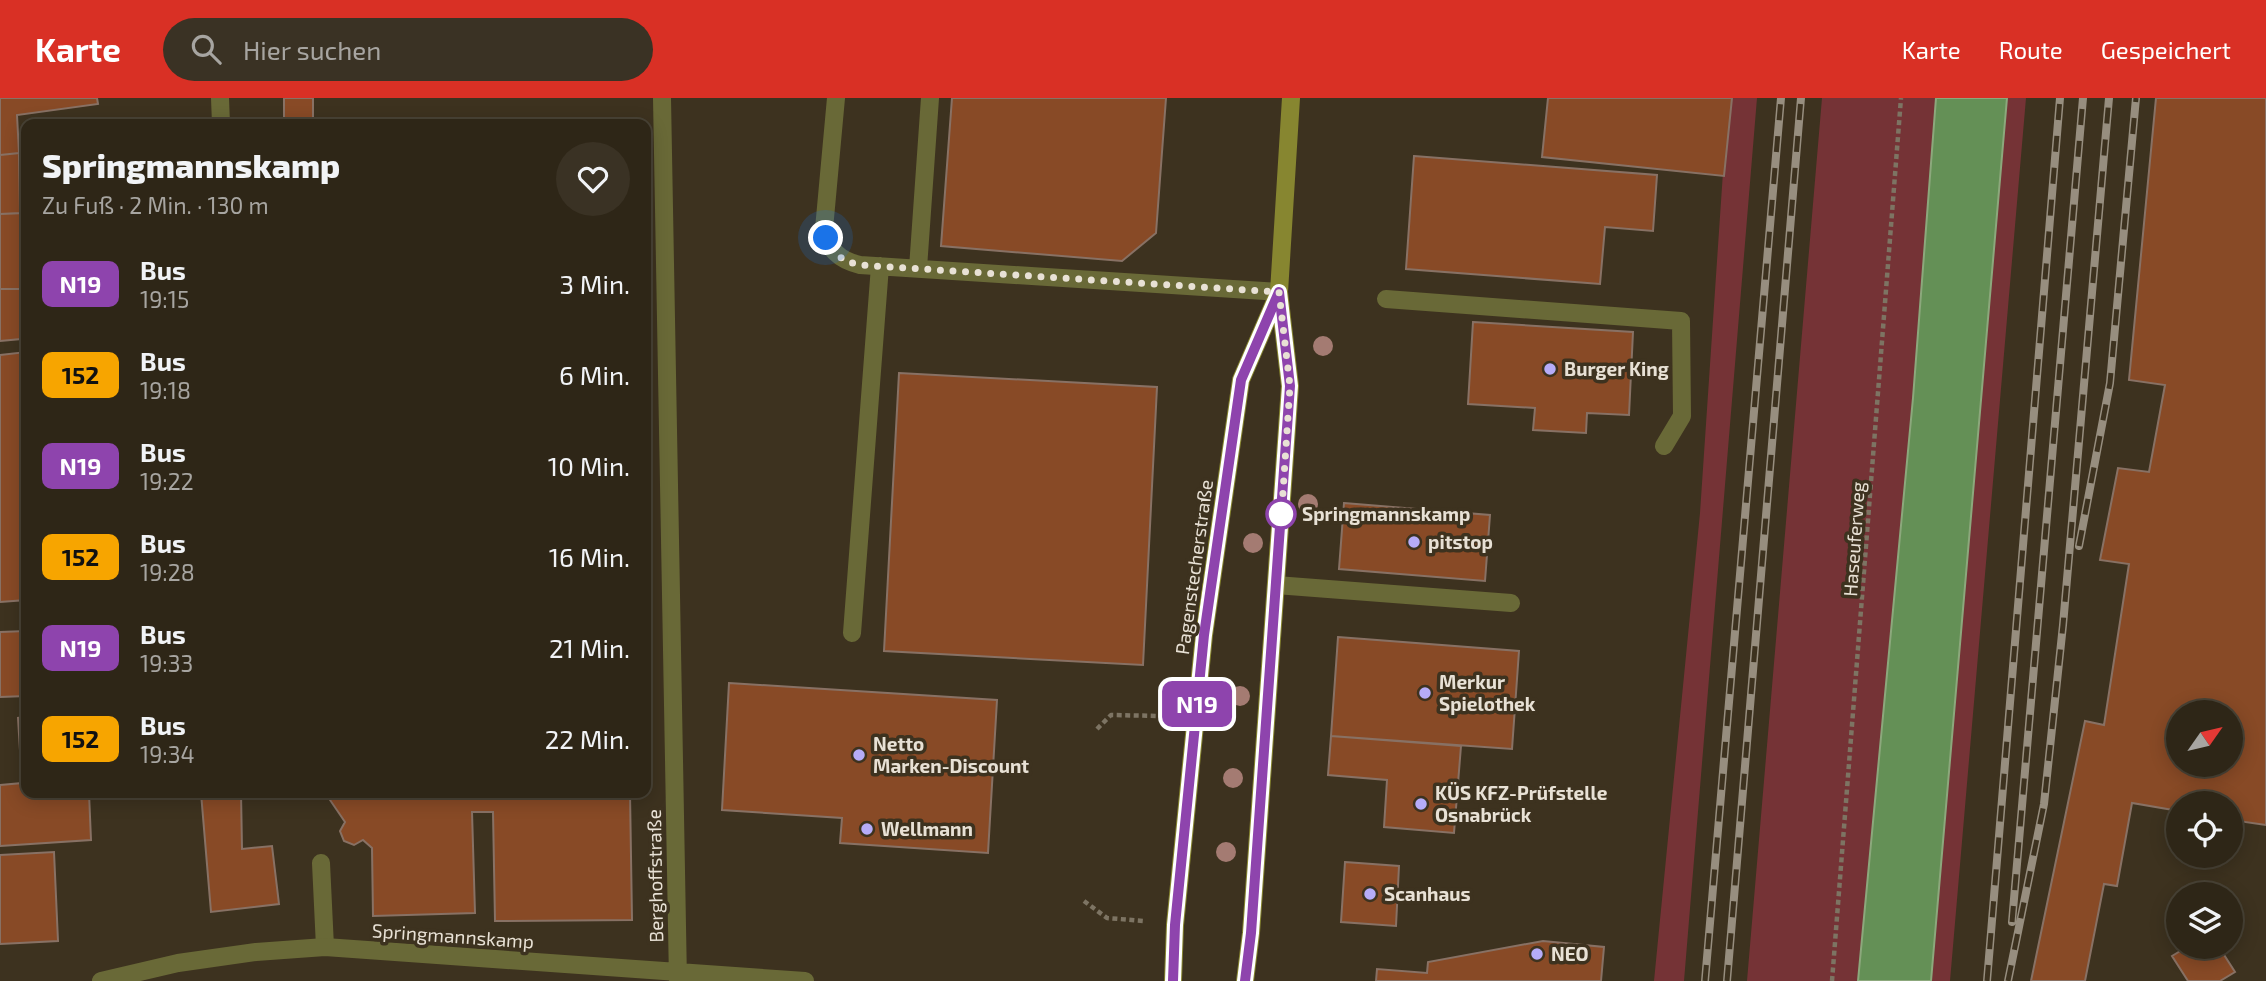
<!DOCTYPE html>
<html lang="de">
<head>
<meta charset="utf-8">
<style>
  :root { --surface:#2e2617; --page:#3a3224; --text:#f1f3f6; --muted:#a7a5a1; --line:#494336; --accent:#d93025 }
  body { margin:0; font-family:"Exo 2",sans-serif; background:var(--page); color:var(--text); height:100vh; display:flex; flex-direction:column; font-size:26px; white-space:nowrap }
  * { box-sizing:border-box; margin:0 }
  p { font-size:23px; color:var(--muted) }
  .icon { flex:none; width:38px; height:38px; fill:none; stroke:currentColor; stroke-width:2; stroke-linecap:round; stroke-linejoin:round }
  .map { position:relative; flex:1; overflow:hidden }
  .panel { position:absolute; left:21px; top:21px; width:630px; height:679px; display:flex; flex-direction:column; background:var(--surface); border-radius:14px; box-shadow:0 4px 18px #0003,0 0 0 2px var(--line) }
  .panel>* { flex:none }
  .badge { padding:0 14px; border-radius:10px; font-size:24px; line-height:46px }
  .needle { width:46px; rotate:56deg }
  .fabs { position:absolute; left:2166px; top:602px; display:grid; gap:14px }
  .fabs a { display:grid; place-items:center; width:77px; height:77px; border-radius:50%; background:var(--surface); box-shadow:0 4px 18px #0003,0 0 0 2px var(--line); font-size:35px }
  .you { position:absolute; width:35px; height:35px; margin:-18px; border:5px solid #fff; border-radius:50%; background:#1a73e8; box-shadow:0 0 0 10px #1a73e833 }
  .map>.badge { position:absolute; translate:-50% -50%; box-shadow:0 0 0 4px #fff }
  .round { display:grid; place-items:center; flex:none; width:74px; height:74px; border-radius:37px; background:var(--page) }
  .overview { display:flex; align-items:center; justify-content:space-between; height:119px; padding:0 21px }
  h1 { font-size:33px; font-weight:800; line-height:52px }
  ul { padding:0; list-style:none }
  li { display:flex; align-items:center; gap:21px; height:91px; padding:0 21px }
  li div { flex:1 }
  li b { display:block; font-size:26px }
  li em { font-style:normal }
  li .badge { min-width:77px; font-weight:700; text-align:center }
  header { display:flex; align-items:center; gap:42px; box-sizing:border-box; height:98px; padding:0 35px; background:var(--accent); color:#fff }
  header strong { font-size:33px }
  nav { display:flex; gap:38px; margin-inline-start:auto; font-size:24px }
  .search { width:490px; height:63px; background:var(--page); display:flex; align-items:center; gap:18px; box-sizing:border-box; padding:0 24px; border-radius:38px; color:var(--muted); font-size:26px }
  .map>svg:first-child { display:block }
  .green { fill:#753336 }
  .water { fill:#649056; stroke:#8ca87c; stroke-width:2 }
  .building { fill:#884a26; stroke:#887164; stroke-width:2; fill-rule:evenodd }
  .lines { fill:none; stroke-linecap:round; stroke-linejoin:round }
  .path { stroke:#7d7463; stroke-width:4.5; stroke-dasharray:5 3.5; stroke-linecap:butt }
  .service { stroke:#696937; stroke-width:18 }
  .minor { stroke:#696937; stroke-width:18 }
  .secondary { stroke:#878630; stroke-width:18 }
  .rail-casing { stroke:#978e7f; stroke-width:8 }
  .rail { stroke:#3d321f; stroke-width:5; stroke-dasharray:16; stroke-linecap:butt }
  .tree { fill:#a47b72 }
  .line-casing { stroke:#fff; stroke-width:16 }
  .line { stroke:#8e44ad; stroke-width:10 }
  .walk { stroke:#e8e1d5; stroke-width:7; stroke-dasharray:0 12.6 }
  .poi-dot { fill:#b6acf8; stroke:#3d321f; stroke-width:2.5 }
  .stop-dot { fill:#fff; stroke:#8e44ad; stroke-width:3.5 }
  .labels { text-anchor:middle; stroke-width:7; stroke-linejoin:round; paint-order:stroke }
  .poi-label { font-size:19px; font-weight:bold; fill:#e8e1d5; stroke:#3d321f; text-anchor:start }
  .stop-label { font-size:19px; font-weight:bold; fill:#e8e1d5; stroke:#3d321f; text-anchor:start }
  .street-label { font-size:19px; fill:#e8e1d5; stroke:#3d321f }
</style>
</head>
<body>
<header>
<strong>Karte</strong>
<div class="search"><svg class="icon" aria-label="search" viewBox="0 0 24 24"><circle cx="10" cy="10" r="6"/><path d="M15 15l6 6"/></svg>Hier suchen</div>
<nav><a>Karte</a><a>Route</a><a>Gespeichert</a></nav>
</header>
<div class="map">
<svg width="2266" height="883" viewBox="0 0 2266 883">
  <rect width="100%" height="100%" fill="#3d321f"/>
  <path class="green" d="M1728,0H1757L1684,883H1654L1700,415Z
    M1822,0H2026L1950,883H1747Z"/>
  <path class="water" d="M1936,0H2007L1931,883H1858L1913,300Z"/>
  <path class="building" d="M0,0H97L98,6L17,17L19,55L0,57Z
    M284,0H313V26H284Z
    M952,0H1166L1156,135L1122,163L941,148Z
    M1548,0H1732L1724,78L1542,59Z
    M2156,0H2266V727L2231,722V705H2179V713L2132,705L2117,788L2104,786L2085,883H2031L2085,623L2104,627L2129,466L2100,462L2118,370L2149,374L2165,287L2129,282ZM2179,614H2231V667H2179Z
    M19,55L20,115L0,116V57Z
    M1414,58L1657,77L1653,133L1605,129L1600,186L1406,171Z
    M26,115V193L21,191H0V116Z
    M0,191H21V241L0,243Z
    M1473,224L1633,234L1629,317L1587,315L1586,335L1533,332L1535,310L1468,306Z
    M26,254V502L0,504V257Z
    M899,275L1157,289L1143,567L884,553Z
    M1344,405L1490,417L1485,483L1339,471Z
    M26,533V598L0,599V534Z
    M1338,539L1519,553L1512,651L1331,638Z
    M729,585L997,602L988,755L840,745L842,720L722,712Z
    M26,619V695H89L91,742L0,748V687L22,685L18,620Z
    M1331,638L1461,648L1454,735L1384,729L1387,682L1328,677Z
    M201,695H241L242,751L272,748L279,806L211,814Z
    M329,695H630L632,822L495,823L493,714H472L475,815L373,818L372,750L363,742L354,747L344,743L340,733L345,724L330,702Z
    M54,754L58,843L0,846V757Z
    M1345,764L1399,768L1396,828L1341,824Z
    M1543,843L1604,849L1601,883H1376L1377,871L1427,875L1428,864Z
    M2187,849H2219L2235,874L2220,883H2188L2172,858Z"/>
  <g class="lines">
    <path class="path" d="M1097,631L1111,617L1162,618
      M1084,803L1107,820L1144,823
      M1832,883L1901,0"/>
    <path class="service" d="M220,0L221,26
      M836,0L824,131C829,152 839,162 860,167L1279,194
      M918,170L930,0
      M1386,201L1681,223L1682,318L1664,348
      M1276,487L1511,505
      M852,535L880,168
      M321,765L325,849"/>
    <path class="minor" d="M662,0L678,883
      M101,883L178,865L256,854L325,849L805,883"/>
    <path class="secondary" d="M1173,883L1175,827L1204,537L1241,282L1279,194
      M1245,883L1251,835L1290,288L1279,194L1291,0"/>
    <g class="rail-casing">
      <path id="rail" d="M2079,448L2110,285L2136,0
        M2012,824L2083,0
        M1705,883L1781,0
        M1727,883L1801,0
        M1987,883L2060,0
        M2008,883L2044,706L2063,527L2109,0"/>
    </g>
    <use href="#rail" class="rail"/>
  </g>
  <g class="tree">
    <circle cx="1323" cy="248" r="10"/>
    <circle cx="1308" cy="406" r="10"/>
    <circle cx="1253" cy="445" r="10"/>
    <circle cx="1240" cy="598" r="10"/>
    <circle cx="1233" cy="680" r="10"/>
    <circle cx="1226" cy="754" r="10"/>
  </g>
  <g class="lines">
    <g class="line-casing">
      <path id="line" d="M1173,883L1175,827L1204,537L1241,282L1279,194L1290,288L1251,835L1245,883"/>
    </g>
    <use href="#line" class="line"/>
    <path class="walk" d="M826,140C834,157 842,163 860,167L1279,194L1290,288L1281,424V416"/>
  </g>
  <g class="poi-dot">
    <circle cx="1550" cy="271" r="7"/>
    <circle cx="1414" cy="444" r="7"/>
    <circle cx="1425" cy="595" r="7"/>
    <circle cx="859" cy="657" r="7"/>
    <circle cx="1421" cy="706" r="7"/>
    <circle cx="867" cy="731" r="7"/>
    <circle cx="1370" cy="796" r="7"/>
    <circle cx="1537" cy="856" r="7"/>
  </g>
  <circle class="stop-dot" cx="1281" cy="416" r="14"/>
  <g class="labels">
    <g class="poi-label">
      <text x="1564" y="278">Burger King</text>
      <text x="1428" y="451">pitstop</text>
      <text x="1439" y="591">Merkur<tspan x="1439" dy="22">Spielothek</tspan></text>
      <text x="873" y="653">Netto<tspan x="873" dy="22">Marken-Discount</tspan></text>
      <text x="1435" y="702">KÜS KFZ-Prüfstelle<tspan x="1435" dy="22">Osnabrück</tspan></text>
      <text x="881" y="738">Wellmann</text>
      <text x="1384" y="803">Scanhaus</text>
      <text x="1551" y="863">NEO</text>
    </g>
    <g class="stop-label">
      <text x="1302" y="423">Springmannskamp</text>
    </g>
    <g class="street-label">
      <text transform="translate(1854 441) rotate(-86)" y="7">Haseuferweg</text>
      <text transform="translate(1194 469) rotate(-82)" y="7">Pagenstecherstraße</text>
      <text transform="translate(655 778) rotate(-91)" y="7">Berghoffstraße</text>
      <text transform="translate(453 838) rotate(4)" y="7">Springmannskamp</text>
    </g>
  </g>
</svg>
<div class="fabs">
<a><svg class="needle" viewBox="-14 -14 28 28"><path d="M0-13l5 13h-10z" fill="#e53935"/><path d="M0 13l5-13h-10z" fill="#a7a5a1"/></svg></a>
<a><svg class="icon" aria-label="locate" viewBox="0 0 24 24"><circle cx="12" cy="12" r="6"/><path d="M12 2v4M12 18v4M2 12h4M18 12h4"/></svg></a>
<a><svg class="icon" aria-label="layers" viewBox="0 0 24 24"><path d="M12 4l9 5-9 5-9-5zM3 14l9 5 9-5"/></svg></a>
</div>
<div class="you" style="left:826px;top:140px"></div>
<b class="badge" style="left:1197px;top:606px;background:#8e44ad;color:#fff">N19</b>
<section class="panel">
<div class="overview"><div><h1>Springmannskamp</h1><p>Zu Fuß · 2 Min. · 130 m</p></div><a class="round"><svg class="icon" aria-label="heart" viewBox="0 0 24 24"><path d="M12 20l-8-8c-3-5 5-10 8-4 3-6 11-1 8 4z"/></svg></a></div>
<ul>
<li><span class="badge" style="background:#8e44ad;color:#fff">N19</span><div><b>Bus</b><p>19:15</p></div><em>3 Min.</em></li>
<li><span class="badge" style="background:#f7a500;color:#111">152</span><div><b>Bus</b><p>19:18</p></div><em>6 Min.</em></li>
<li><span class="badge" style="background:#8e44ad;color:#fff">N19</span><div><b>Bus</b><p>19:22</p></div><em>10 Min.</em></li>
<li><span class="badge" style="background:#f7a500;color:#111">152</span><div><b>Bus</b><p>19:28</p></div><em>16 Min.</em></li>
<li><span class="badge" style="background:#8e44ad;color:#fff">N19</span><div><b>Bus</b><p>19:33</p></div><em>21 Min.</em></li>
<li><span class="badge" style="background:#f7a500;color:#111">152</span><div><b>Bus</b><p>19:34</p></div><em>22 Min.</em></li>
</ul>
</section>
</div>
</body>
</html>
